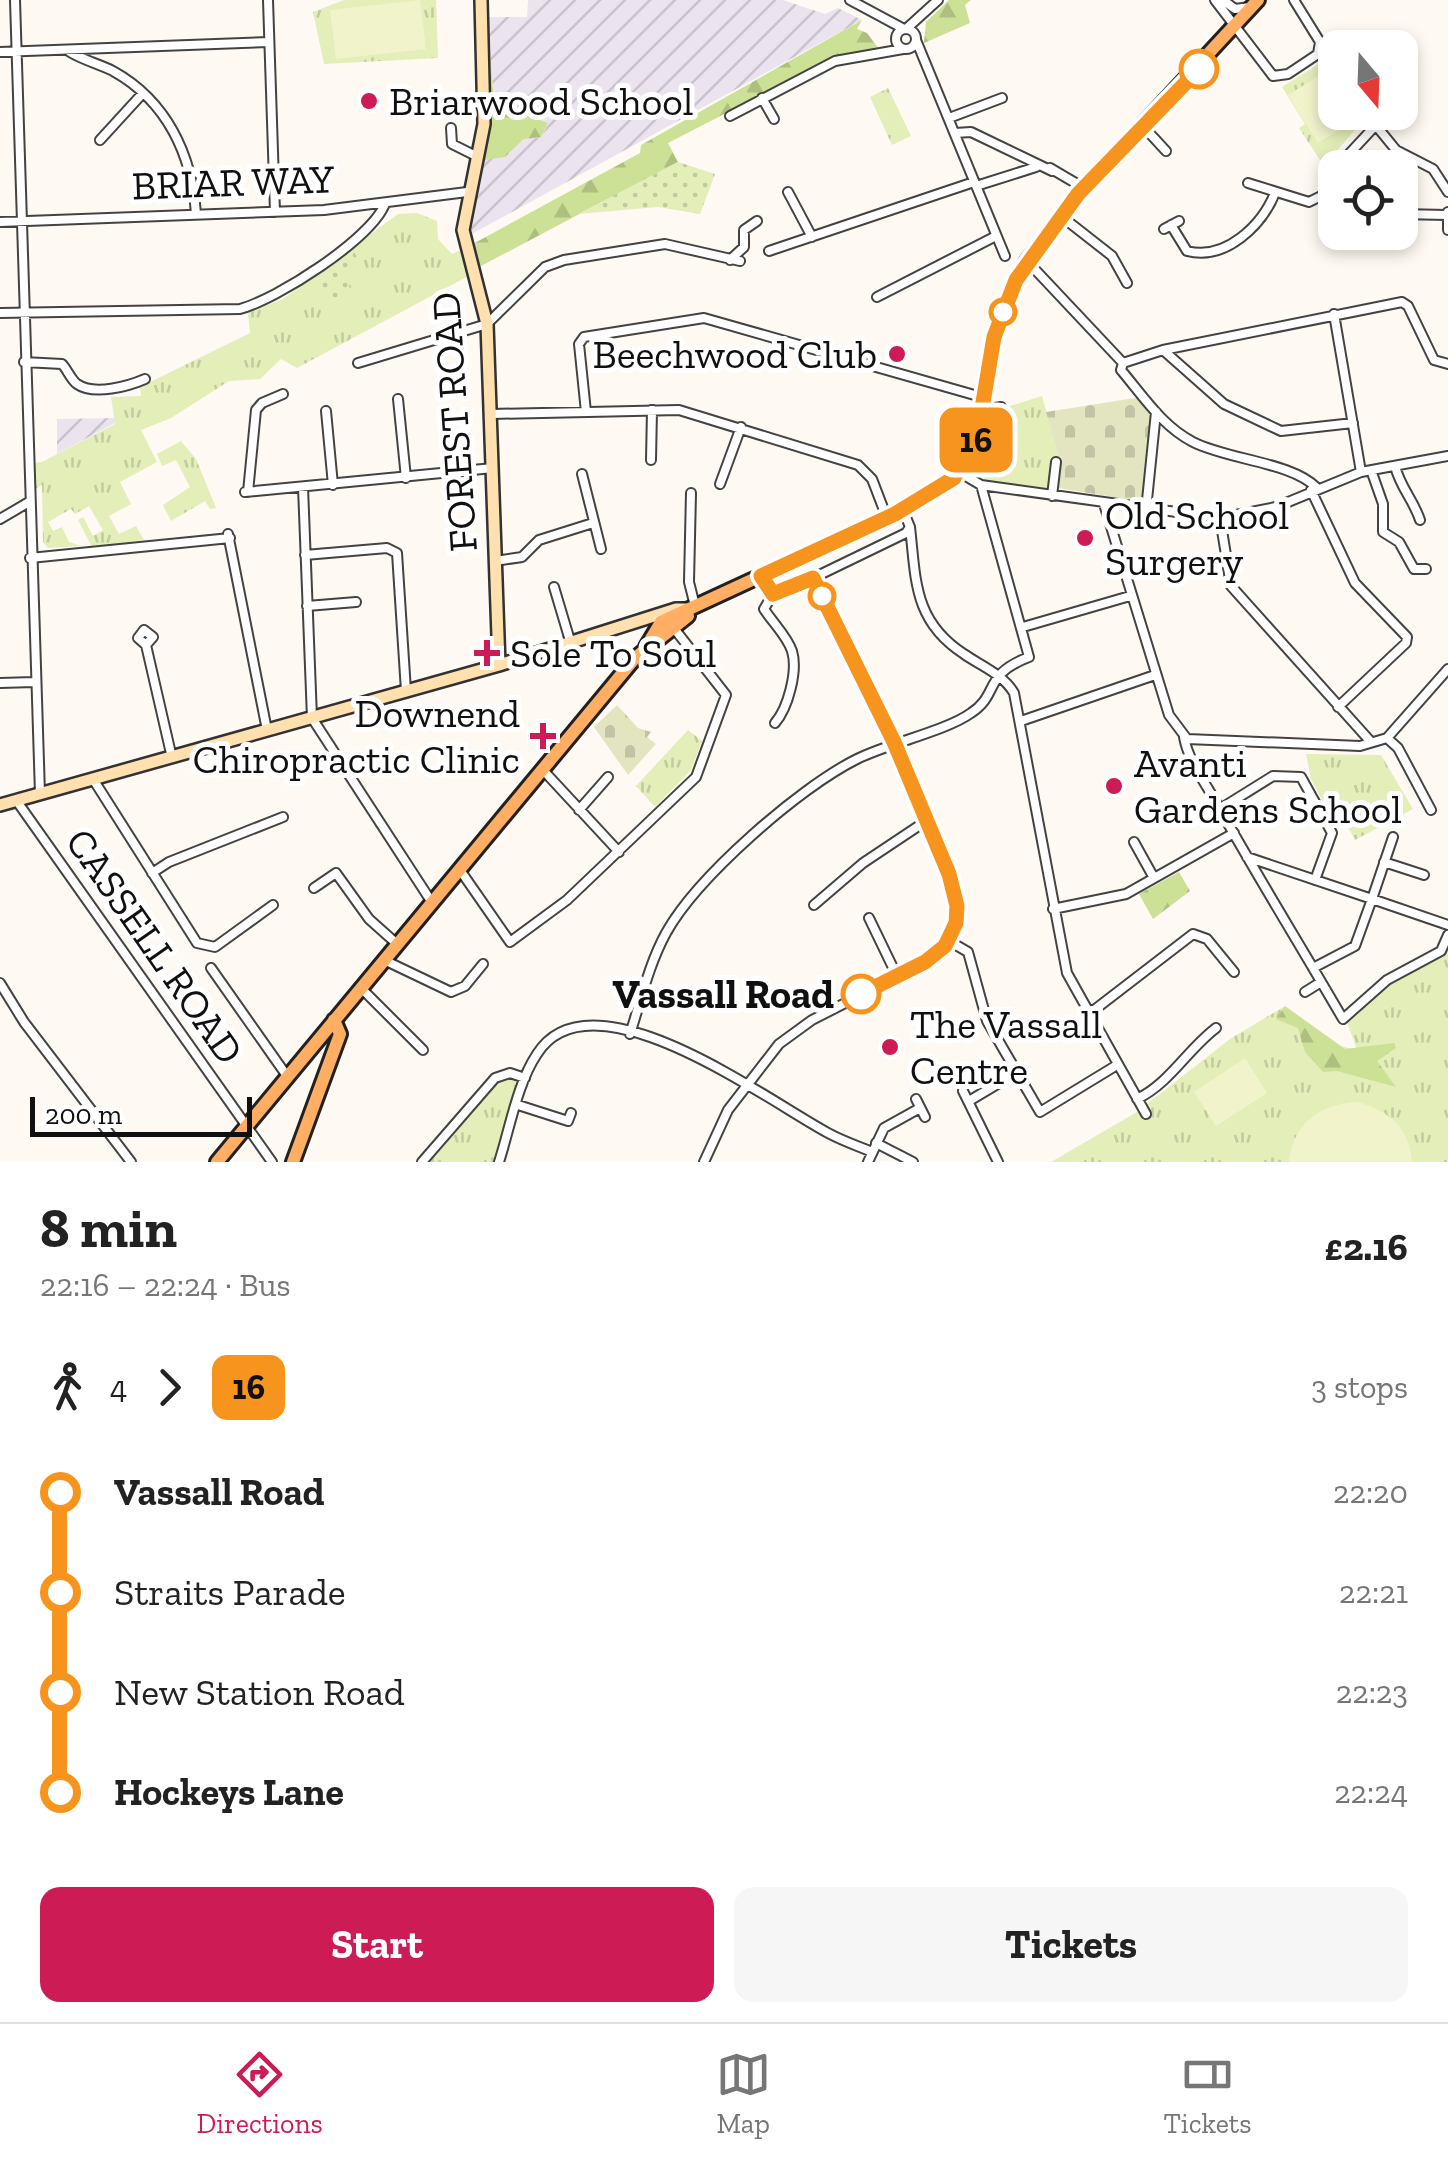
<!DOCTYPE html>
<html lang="en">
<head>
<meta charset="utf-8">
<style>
  :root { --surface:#fff; --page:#f6f6f6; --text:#222; --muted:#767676; --line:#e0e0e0; --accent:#cd1b55 }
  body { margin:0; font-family:"Zilla Slab",serif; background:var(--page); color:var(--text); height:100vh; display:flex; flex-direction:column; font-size:38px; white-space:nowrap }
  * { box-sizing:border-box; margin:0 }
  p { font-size:32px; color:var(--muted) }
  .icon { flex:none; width:55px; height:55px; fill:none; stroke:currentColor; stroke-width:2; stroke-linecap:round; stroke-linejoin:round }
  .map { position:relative; height:1162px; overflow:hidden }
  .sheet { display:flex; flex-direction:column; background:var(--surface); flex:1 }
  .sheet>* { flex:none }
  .badge { padding:0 20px; border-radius:15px; font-size:35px; line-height:65px }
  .needle { width:65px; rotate:161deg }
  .tools { position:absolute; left:1318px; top:30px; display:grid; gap:20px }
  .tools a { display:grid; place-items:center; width:100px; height:100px; border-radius:20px; background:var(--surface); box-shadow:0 5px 15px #0003; font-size:50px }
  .scale { position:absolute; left:30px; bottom:25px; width:222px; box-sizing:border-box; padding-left:10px; border:5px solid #101010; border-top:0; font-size:28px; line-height:35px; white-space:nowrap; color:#101010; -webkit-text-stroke:8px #fff; paint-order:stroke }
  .map>.badge { position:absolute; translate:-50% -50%; box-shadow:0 0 0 5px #fff }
  .legs { display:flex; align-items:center; gap:15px; height:110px; padding:0 40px; font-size:32px }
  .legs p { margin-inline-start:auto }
  .summary { display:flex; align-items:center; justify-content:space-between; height:170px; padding:0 40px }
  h1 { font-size:55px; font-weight:700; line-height:75px }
  .primary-button { display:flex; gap:20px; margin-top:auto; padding:20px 40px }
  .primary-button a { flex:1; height:115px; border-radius:20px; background:var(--accent); color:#fff; font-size:40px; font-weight:700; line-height:115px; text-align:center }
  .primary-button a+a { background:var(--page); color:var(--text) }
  ul { padding:0 40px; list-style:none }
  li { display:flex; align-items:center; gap:35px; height:100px; font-size:38px }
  li i { display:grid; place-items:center; width:15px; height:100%; margin:0 12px; background:currentColor }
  li i::after { content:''; width:25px; height:25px; margin:-12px; border:8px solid; border-radius:50%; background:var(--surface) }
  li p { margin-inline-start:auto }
  li:first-child i { background:linear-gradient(#0000 50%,currentColor 0) }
  li:last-child i { background:linear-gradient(currentColor 50%,#0000 0) }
  .dock { display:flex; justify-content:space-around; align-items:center; height:140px; border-top:2px solid var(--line); background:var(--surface); font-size:28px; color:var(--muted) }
  .dock a { display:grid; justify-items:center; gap:5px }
  .dock .current { color:var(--accent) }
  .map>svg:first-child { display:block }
  .industrial { fill:url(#industrial-furrows) }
  .grass { fill:url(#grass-tufts) }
  .forest { fill:url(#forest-firs) }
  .cemetery { fill:url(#cemetery-stones) }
  .garden { fill:url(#garden-dots) }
  .pitch { fill:#f1f4cb }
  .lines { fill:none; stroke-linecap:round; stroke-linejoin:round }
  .street-casing { stroke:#434343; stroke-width:12 }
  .secondary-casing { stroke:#323232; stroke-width:16 }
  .primary-casing { stroke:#212121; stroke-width:18 }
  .street { stroke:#fff; stroke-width:8 }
  .secondary { stroke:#ffe0ae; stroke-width:11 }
  .primary { stroke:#ffae63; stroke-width:12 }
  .line-1-casing { stroke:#fff; stroke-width:22 }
  .line-1 { stroke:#f7941e; stroke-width:15 }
  .stop-1-dot { fill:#fff; stroke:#f7941e; stroke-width:5 }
  .poi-dot { fill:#cd1b55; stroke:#fff; stroke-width:4 }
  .labels { text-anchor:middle; stroke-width:10; stroke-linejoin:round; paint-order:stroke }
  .poi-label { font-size:40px; fill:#101010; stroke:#fff; text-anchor:start }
  .street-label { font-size:40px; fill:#101010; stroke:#fff }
  .stop-label { font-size:40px; font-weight:bold; fill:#101010; stroke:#fff; text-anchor:end }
</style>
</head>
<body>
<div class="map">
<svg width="1448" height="1162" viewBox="0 0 1448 1162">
  <defs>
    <pattern id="industrial-furrows" width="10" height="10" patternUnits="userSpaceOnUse" patternTransform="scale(2.5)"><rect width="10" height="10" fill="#ebe4ef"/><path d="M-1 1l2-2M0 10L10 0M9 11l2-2" fill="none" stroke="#c8c3cc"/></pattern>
    <pattern id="grass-tufts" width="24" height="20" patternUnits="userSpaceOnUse" patternTransform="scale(2.5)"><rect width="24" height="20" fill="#e3eeb9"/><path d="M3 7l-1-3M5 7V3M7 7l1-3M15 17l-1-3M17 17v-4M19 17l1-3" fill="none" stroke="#c2cb9e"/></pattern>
    <pattern id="forest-firs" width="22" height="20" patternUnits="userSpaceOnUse" patternTransform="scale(2.5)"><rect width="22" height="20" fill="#cce096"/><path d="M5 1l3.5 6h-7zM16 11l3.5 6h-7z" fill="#aebf80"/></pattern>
    <pattern id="cemetery-stones" width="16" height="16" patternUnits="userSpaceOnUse" patternTransform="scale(2.5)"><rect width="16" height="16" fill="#e3e5c1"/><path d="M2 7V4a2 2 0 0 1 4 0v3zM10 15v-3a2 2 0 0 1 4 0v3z" fill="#c2c3a5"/></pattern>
    <pattern id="garden-dots" width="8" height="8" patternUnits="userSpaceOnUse" patternTransform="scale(2.5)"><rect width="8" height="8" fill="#e3eeb9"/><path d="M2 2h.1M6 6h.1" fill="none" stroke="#c2cb9e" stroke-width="1.8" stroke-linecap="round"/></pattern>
  </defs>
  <rect width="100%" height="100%" fill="#fff9f3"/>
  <path class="industrial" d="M528,0H783L825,14L838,8L862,20L470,235L465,225L478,161L510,153L524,139L541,137L548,124L494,103L487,17H527Z
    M114,418L115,423L57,454V419Z"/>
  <path class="grass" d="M344,0H436L438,58L324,64L313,12Z
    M1317,65L1329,69L1335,79V112L1355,113L1361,123L1324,166L1299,128L1305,124L1282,87Z
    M888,88L911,136L892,145L870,97Z
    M417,213L437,221L438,239L452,254L465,248L474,273L297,368L281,359L260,379L229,381L171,418L141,430L157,462L120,482L131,504L109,516L119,534L136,526L144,540L92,547L78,520L83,517L93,536L103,530L89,506L75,514L71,509L48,522L53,531L62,527L69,542L81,546L48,548L43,542L42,485L34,490L31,463L42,462L115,424L111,397L141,396L140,387L250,333L248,313L283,299L398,214Z
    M1042,396L1059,457L1053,459L1050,489L985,481C976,460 994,434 994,411Z
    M181,441L196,459L216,508L210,509L205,501L171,521L163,505L190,487L176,460L162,466L157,454Z
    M688,730L702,741L691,770L655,807L636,786Z
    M1306,754L1381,755L1413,809L1355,840L1333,800L1324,804L1311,779Z
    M1448,946V1162H1051L1137,1112L1230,1039L1285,1006L1336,1045L1357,1050L1347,1022C1359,1018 1378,990 1394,980C1411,970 1439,964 1448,946Z
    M506,1075L516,1078L520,1088L495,1162H425Z"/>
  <path class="forest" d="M949,0H971L965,5L970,23L924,43L926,22Z
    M862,20L857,29L867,33L879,49L833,58L668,143L678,162L479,267L471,245L640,153L641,145Z
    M490,50L494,103L548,123L541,137L524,139L505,157L478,161Z
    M1179,872L1190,891L1153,919L1139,894Z
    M1285,1006L1345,1049L1394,1043L1396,1048L1377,1061L1396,1087L1337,1071L1323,1072L1305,1052L1298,1028L1276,1019Z"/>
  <path class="cemetery" d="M1141,397L1154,416L1144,502L1058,488L1060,461L1046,412Z
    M617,705L638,728L651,732L647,737L656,744L628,775L594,727Z"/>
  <path class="garden" d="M678,162L715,174L700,214L658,207L578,214Z
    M354,251L361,268L345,276L353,296L330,308L311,280Z"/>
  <path class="pitch" d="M420,0L426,49L336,59L330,10Z
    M1320,75L1335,99V112L1343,113L1350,123L1318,143L1288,95Z
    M1245,1058L1267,1093L1216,1126L1194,1092Z
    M1357,1102C1388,1110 1410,1128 1412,1162H1289C1293,1123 1320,1104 1357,1102Z"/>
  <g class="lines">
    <g class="street-casing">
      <path id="street" d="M15,0L40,794
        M268,0L275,212
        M850,0L904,29
        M1215,0L1273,76L1288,74L1318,54
        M1223,0L1235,9L1250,7
        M1294,0L1320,42L1318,54
        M896 39a10 10 0 1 1 20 0a10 10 0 1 1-20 0Z
        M906,29L938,0
        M916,40L1005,256
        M0,52L269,42
        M70,52C83,60 99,64 113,71C167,101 192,155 196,214
        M1318,54L1335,65
        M762,98L774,119
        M1365,112L1396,150L1433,169L1448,192
        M730,116L835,61L903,49
        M949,118L1002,98
        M1142,125L1166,151
        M451,128L452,144L474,155
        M955,133L971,132L1052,171
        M100,140L143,93
        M1343,156L1364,168
        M1050,168L1084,188
        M1336,168L1375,126
        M1248,183L1309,202L1335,189
        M976,186L1036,167
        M788,192L812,237
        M1448,212V230
        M1400,214L1447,215
        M1061,216L1112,256L1127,283
        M0,222L324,210L467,192
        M1171,225L1187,251C1226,261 1262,225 1275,193
        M1164,229L1179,221
        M769,251L974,182
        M730,260L744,247V230L757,221
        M1027,261L1123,363L1121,370C1143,396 1162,426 1193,442C1228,460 1292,462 1317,488
        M877,297L996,236
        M0,313L240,309C277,299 370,240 385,204
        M1334,314L1361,472
        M1163,350L1402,302L1408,306L1434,360L1448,364
        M24,362L62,364C67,369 71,380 77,384C94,396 129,386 145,379
        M358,363L487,324L545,267L564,260L665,244L740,261
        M1123,363L1163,350L1224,404L1281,431L1353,423
        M398,399L406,478
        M983,410L1001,407
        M326,411L333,485
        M586,412L579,344L584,337L704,318L985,398
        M492,414L679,410L858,465L872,479L887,518
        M651,460L652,410
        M1395,466C1400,487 1413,499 1420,520
        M1371,470L1383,504V532L1399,542L1414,569H1426
        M959,472L981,485L1220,518L1276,507L1361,472L1448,456
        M582,474L601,549
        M720,484L741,427
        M303,487L312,718L431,901
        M1311,490L1355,583L1407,637L1406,643L1338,707
        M245,492L493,468
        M248,492L256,410L262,403L283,394
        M691,493L689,582L695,606
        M1052,496L1056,462
        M1104,504L1169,715L1187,739L1360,746L1387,738L1448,669
        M1146,510L1156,412
        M1220,518L1231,586L1371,742
        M0,519L29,502
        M910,527C916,579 913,621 964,654C981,666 1003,674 1014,693L1067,973L1146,1114
        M228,534L267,730
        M305,555L387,548L397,553L406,691
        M30,558L230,538
        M495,561L522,557L539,540L593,523
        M761,576L770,592L780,594L906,533L910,527L903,510
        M554,587L571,644
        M773,594L764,609C773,623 787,636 792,651C798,671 788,708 775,723
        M307,606L356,602
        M1023,627L1130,596
        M146,645L153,637L144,630L138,638L146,645L172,758
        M0,683L34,682
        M1021,721L1155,675
        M1184,737C1188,761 1207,785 1218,806C1249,861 1281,914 1313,968L1355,946L1372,899L1247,857
        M1387,738L1398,748L1431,810
        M543,770L619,852
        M93,779L197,943L215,947L273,905
        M16,800L272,1162
        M1220,809L1273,776L1301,777L1332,833L1315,880
        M579,810L608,777
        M1393,837L1372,899L1448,925
        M1134,842L1154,878
        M1384,862L1424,875
        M460,870L510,942L567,900L696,777L726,695L673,627
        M152,873L169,862L283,817
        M314,888L336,873L369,919L397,944
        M814,905L863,863L926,821
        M1053,909L1126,894L1234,833
        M869,918L897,976
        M949,941L968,952L987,1021L1040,1112L1117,1065
        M384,960L451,992L465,986L483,964
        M211,968L287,1076
        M1313,968L1343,1019L1387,980L1441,951L1448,935
        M0,983L24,1022L131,1162
        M361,988L423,1050
        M1305,992L1321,982
        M1089,1014L1193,934L1207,939L1234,972
        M630,1034C641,1000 649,964 666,933C697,877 800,787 857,759C889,743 946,731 971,713C1000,694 982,675 1029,657L981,485
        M963,1091L998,1162
        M916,1099L925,1117
        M1137,1099C1170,1083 1187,1050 1216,1028
        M969,1101L1016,1073
        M518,1105L568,1121L571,1113
        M876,1143L913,1162
        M422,1162L495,1078L510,1073L525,1078
        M499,1162C510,1128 517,1084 537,1054C592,967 772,1104 830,1134C843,1141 858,1146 872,1152
        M704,1162L728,1110L779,1044L812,1020L925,962L945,946L956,923L949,873L894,741L813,578
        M868,1162L884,1128L920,1108"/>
    </g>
    <g class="secondary-casing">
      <path id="secondary" d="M481,0L484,124L463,230L487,324L499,665
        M0,805L499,665L676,609H687"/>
    </g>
    <g class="primary-casing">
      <path id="primary" d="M646,647L661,622L895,514L954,478L972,452L994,337L1009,294L1027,261L1084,188L1258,0
        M217,1162L635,658L688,616
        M293,1162L340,1034L334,1020"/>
    </g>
    <use href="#street" class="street"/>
    <use href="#secondary" class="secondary"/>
    <use href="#primary" class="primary"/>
  </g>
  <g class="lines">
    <g class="line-1-casing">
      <path id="line-1" d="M861,994L925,962L945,946L956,923L957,906L949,874L894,742L813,578L773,594L761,576L895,514L954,478L978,432L994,337L1016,280L1078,194L1199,69"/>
    </g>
    <use href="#line-1" class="line-1"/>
  </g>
  <g class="stop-1-dot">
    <circle cx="1199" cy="69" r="18"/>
    <circle cx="1003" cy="312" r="12"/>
    <circle cx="822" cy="596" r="12"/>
    <circle cx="861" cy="994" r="18"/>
  </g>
  <g class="poi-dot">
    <circle cx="369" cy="101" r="10"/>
    <circle cx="897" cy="354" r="10"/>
    <circle cx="1085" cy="538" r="10"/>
    <path d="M482 638h10v10h10v10h-10v10h-10v-10h-10v-10h10z"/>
    <path d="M538 721h10v10h10v10h-10v10h-10v-10h-10v-10h10z"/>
    <circle cx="1114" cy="786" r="10"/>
    <circle cx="890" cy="1047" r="10"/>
  </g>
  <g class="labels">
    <g class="poi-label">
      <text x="389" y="115">Briarwood School</text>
      <text x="877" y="368" text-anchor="end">Beechwood Club</text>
      <text x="1105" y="529">Old School<tspan x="1105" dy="46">Surgery</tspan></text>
      <text x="510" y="667">Sole To Soul</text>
      <text x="520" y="727" text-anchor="end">Downend<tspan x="520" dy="46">Chiropractic Clinic</tspan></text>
      <text x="1134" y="777">Avanti<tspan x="1134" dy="46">Gardens School</tspan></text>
      <text x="910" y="1038">The Vassall<tspan x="910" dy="46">Centre</tspan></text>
    </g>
    <g class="street-label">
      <text transform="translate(233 182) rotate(-2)" y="14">BRIAR WAY</text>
      <text transform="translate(454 422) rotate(-94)" y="14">FOREST ROAD</text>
      <text transform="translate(155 946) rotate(55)" y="14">CASSELL ROAD</text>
    </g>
    <g class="stop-label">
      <text x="834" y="1008">Vassall Road</text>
    </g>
  </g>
</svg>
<div class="tools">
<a><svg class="needle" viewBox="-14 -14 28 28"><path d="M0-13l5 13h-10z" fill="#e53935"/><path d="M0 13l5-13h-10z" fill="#767676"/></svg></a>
<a><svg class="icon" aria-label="locate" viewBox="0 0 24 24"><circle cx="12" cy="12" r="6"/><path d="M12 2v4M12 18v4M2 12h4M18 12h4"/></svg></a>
</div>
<div class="scale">200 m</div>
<b class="badge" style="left:976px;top:440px;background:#f7941e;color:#111">16</b>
</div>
<section class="sheet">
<div class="summary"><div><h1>8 min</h1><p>22:16 – 22:24 · Bus</p></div><b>£2.16</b></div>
<div class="legs"><svg class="icon" aria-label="walk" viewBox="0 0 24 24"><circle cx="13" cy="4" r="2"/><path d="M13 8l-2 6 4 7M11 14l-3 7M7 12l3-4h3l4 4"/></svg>4<svg class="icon" aria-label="forward" viewBox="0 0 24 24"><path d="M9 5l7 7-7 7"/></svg><b class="badge" style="background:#f7941e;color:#111">16</b><p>3 stops</p></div>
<ul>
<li><i style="color:#f7941e"></i><b>Vassall Road</b><p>22:20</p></li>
<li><i style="color:#f7941e"></i><span>Straits Parade</span><p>22:21</p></li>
<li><i style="color:#f7941e"></i><span>New Station Road</span><p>22:23</p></li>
<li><i style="color:#f7941e"></i><b>Hockeys Lane</b><p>22:24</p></li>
</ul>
<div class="primary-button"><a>Start</a><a>Tickets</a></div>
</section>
<nav class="dock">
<a class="current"><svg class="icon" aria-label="directions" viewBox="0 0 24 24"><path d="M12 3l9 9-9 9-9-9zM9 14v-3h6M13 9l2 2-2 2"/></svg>Directions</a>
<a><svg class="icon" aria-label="map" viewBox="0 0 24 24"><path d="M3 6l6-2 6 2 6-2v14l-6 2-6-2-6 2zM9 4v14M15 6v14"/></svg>Map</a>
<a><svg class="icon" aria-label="tickets" viewBox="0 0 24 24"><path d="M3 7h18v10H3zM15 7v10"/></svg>Tickets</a>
</nav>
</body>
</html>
